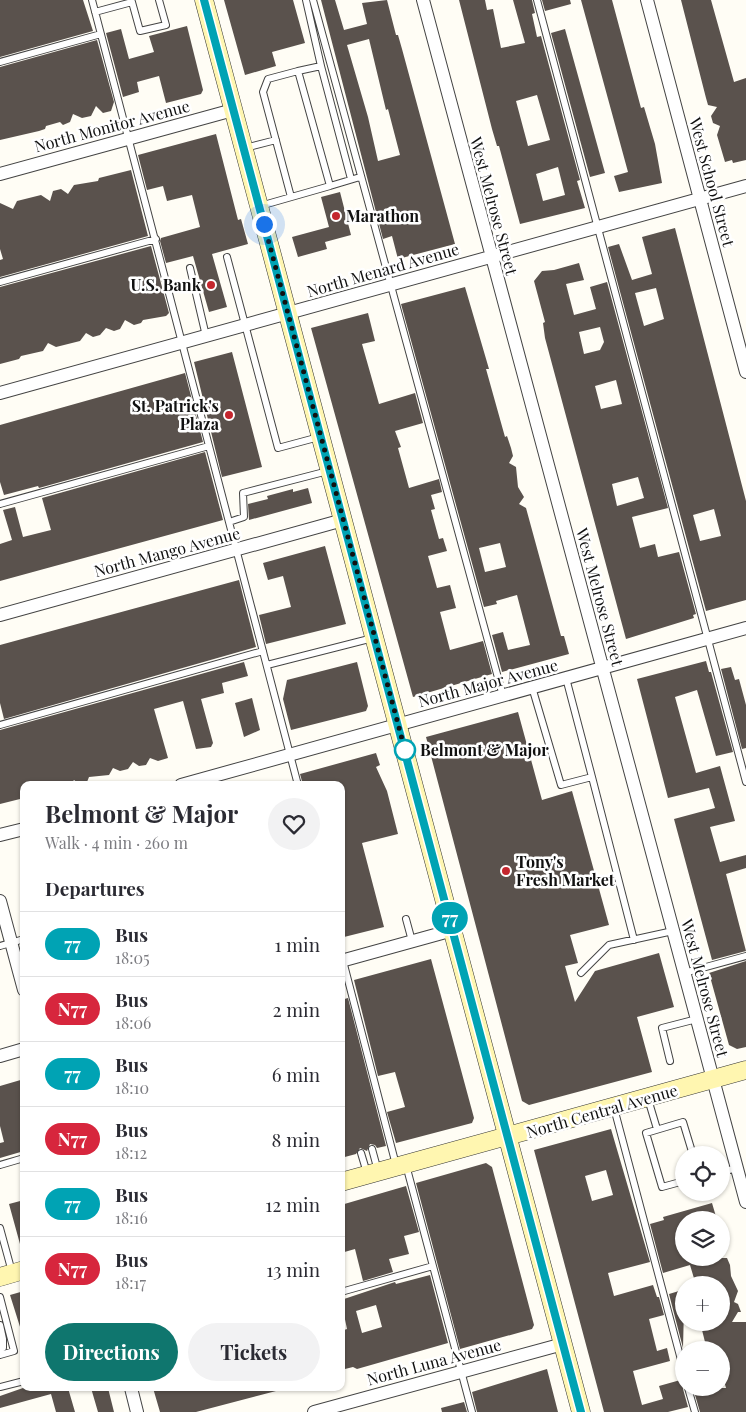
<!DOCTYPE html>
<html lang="en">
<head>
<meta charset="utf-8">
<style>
  :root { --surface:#fff; --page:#f2f2f3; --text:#2b2b33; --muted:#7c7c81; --line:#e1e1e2; --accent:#0f766e }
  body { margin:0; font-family:"Playfair Display",serif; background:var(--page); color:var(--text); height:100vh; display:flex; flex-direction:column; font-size:19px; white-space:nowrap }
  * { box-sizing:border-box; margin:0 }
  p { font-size:16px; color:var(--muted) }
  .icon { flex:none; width:28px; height:28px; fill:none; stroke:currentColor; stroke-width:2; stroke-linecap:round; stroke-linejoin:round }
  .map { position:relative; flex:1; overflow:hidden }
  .drawer { position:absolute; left:20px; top:781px; width:325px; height:610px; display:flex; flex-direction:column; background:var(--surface); border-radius:10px; box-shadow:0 1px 4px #0004 }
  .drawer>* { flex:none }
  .badge { padding:0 10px; border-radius:16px; font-size:18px; line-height:32px }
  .buttons { position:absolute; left:675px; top:1146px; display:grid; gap:10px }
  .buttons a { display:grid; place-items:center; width:55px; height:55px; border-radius:50%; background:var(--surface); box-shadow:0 1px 4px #0004; font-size:25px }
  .you { position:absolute; width:25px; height:25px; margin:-12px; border:4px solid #fff; border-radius:50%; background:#1a73e8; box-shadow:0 0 0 8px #1a73e833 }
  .map>.badge { position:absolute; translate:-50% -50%; box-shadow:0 0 0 2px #fff }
  h2 { padding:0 25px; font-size:19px; line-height:45px }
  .round { display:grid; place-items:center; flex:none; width:52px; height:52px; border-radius:26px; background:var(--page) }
  .head { display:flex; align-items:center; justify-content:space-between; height:85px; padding:0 25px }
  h1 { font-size:24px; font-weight:700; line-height:38px }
  .button { display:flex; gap:10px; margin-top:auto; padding:10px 25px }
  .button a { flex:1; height:58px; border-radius:30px; background:var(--accent); color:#fff; font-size:20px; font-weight:700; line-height:58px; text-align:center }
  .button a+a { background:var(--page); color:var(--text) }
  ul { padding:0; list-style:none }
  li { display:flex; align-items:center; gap:15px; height:65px; padding:0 25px; border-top:1px solid var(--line) }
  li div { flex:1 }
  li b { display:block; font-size:19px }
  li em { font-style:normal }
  li .badge { min-width:55px; font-weight:700; text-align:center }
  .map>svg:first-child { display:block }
  .building { fill:#5a524d; fill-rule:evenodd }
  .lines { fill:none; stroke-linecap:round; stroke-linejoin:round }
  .service-casing { stroke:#444; stroke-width:8 }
  .minor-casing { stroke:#444; stroke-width:14 }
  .secondary-casing { stroke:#333; stroke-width:19 }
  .service { stroke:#fff; stroke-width:6 }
  .minor { stroke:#fff; stroke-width:12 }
  .secondary { stroke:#fff6b0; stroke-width:18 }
  .line-casing { stroke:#fff; stroke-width:11 }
  .line { stroke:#00a3b4; stroke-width:8 }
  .walk { stroke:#111; stroke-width:5; stroke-dasharray:0 9 }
  .poi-dot { fill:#c4262e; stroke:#fff; stroke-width:2 }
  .stop-dot { fill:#fff; stroke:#00a3b4; stroke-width:2.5 }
  .labels { text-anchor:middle; stroke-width:5; stroke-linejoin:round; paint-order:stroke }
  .street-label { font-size:16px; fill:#111; stroke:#fff }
  .poi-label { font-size:16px; font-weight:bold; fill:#111; stroke:#fff; text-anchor:start }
  .stop-label { font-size:16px; font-weight:bold; fill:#111; stroke:#fff; text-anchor:start }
</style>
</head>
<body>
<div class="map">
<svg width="746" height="1412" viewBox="0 0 746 1412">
  <rect width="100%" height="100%" fill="#fffdf5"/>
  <path class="building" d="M0,0H83L93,31L0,57Z
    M224,0H293L305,43L272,52L276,66L245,75Z
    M321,0H335L344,30L367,24L362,3L387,0L396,35H398L402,49L455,244L398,259L392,236L383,239ZM369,39L386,110L388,109L400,155L378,161L368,117L347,45Z
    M459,0H485L487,10L493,9L501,48L525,43L513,0H532L535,13L532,14L537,37L541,36L580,180L577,181L585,208L520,224L499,146H497L492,129ZM537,95L550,140L528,146L516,101ZM558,167L565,195L543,201L536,174Z
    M542,0H570L571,4L545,11Z
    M581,0H612L641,108L644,107L655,144L662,183L619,192L614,176L628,172Z
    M681,0H711L734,82L746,78V160L733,163L732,160L725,162L717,135L720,126L713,123L711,116L717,107L708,105L706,98Z
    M187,26L203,90L201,94L166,103L159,76L137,82L139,92L123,97L106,33L121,29L129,59L154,52L149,36Z
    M565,29L605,173L590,177L551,33Z
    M97,40L114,102L111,111L103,113L96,106L91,116L82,118L73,114L70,122L63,125L60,122L46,126L45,129L39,131L0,140V67Z
    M216,134L238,220L241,219L248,244L212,254L227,307L209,312L193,256L166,263L160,241L161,238L200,227L192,195L167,201L163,186L147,190L138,155Z
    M131,170L148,236L0,277V260L3,259L0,249V203L13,209L17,201L41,195L50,201L53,191L61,189L68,194L74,185L98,181L99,178Z
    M340,192L351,235L325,242L327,249L298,257L292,237L329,227L321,197Z
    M675,228L746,501V600L706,611L608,247L619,244L632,280L652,274L642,237ZM656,288L664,319L644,326L635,293ZM714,509L721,536L700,541L693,515Z
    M151,246L169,313L166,316L143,320L141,323L134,325L125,320L120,329L114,331L106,328L100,335L93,337L86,333L80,341L56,347L48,343L43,351L21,356L19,359L0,364V287Z
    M579,263L584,280L566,284L574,315L596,309L590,287L607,282L668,508L632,517L640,548L655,544L658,557L679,552L696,614L693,615L694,618L626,639L545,338L543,323L545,322L534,281L542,271L554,270ZM600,327L604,342L600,350L584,354L579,332ZM616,380L622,404L601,409L595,386ZM638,477L644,498L617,506L612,484Z
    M465,287L489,369H486L505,437L507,436L511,448L513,456L509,463L516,467L518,487L524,497L519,504L526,508L561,636H564L569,654L502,672L492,635L503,632L508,650L530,645L517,595L496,601L497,604L484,607L401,304ZM500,543L506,567L485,572L479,548Z
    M368,313L375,341L362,344L379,404L415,393L423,423L395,431L401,447L398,448L409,488L439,479L442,492L431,495L435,509L431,510L439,539L443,538L447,551L428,556L437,588L450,585L456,608L440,612L450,650L483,641L492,674L413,697L311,328Z
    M232,352L262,467L222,477L194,362Z
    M185,373L203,442L39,488L38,486L4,495L0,482V425Z
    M205,452L223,520L0,581V544L12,540L3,510L15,507L23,537L51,530L42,498Z
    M308,488L312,503L249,520L248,504L268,499L267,496L293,489V492Z
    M325,546L346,624L266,644L259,615L291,607L283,576L268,580L263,563Z
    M239,580L256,647L4,719L0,703V645Z
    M706,661L709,672H711L733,752L716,756L697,690L675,697L696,773L720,766L735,821L710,827L720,862L746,855V868L726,874L746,951L712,960L674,819L715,808L709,788L668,798L637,679Z
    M244,662L248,676L222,683L224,693L201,699L213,743L211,747L196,749L183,701L154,709L168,758L158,761L150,758L146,765L139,766L133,762L128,769L120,771L113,768L109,775L89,777L87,782L79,784L74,780L70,785H24V798L0,804V730Z
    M357,662L368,706L366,711L291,730L283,699L287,680Z
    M731,667L735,680L739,679L746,705V748L742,749L721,669Z
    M252,698L260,730L244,737L235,703Z
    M518,712L542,800L572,791L609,925L570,935L578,963L565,966L575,1002L595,971L659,953L674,1007L637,1017L652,1072L529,1105L522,1101L426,737Z
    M376,753L380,765L376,767L387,791L398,834L362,843L384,927L344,937L341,927V785H303L300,774Z
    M431,959L474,1118L472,1123L396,1143L387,1112L405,1107L395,1072L378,1076L354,980Z
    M746,961V1047L737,1049L729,1045L709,973Z
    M348,998L386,1146L377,1148L375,1145L370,1144L367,1151L360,1148L356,1154L341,1158V1000Z
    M24,1079V1151L0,1158V1143L4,1142L0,1126V1086Z
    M611,1129L650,1262L608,1273L614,1296L653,1285L657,1297H659L664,1315L649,1319L657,1351L667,1348L670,1361L633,1371L642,1405L663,1399L659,1386L684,1379L683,1389L688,1407L668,1412H604L534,1150ZM606,1170L613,1195L592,1201L585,1176Z
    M486,1163L492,1167L534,1325L532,1329L460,1349L416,1183Z
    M406,1186L419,1232L404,1236L409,1254L389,1259L393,1272L363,1281L355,1249L341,1253V1205Z
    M24,1200V1244H20L9,1204Z
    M712,1203L717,1220H684V1258H727L730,1265L731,1276L738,1291L734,1302L738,1304L741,1312H738L732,1322H746V1412H700L693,1388H726L721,1370V1350H707L700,1322H721V1285H696L690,1265L663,1273L650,1224L664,1220L663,1217Z
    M430,1275L448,1343L357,1369L353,1367L341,1370V1331L347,1329L341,1300L395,1282L396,1284ZM376,1305L382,1327L362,1333L356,1311Z
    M24,1291V1330H21L10,1295Z
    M679,1291L684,1308L683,1348L669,1294Z
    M547,1369L558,1412H477L472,1392Z
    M23,1388H68L75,1412H56L51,1394L0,1408V1396Z
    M91,1388H108L114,1412H98Z
    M153,1388H169L170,1391L183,1388H275L276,1391L196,1412H160Z
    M464,1402L467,1412H442L441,1408Z"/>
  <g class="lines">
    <g class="service-casing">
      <path id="service" d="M92,0L298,785
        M306,0L321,66
        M313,0L503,696
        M537,0L746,782
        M95,12L132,2L140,31L166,25L159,0
        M0,62L101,34
        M298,71L321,66L351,179
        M245,148L276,140
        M330,186L360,177
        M260,206L330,186L298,71L268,79L263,92L291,197
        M227,257L278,448L319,437
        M190,268L206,336
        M0,282L156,239
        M0,504L209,446
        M229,522L244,517L243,493L328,471
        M267,665L373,638
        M532,687L561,785L592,777L566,678
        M0,725L263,651
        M592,777L634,940
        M406,919L412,941
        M0,946L24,939
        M341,953L396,1165
        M581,973L609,945L673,931
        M684,973L746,956
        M670,1061L662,1028L697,1019
        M648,1099L657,1129
        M614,1108L684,1371
        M372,1149L378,1171
        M361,1153L367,1173
        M0,1165L24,1158
        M406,1165L472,1412
        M721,1172L737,1168
        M684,1181L662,1187L646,1133L683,1122L693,1155
        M0,1228L12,1272
        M341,1292L433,1266
        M0,1297L14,1351L0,1355
        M0,1325L3,1339V1348L0,1349
        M0,1387L24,1381
        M688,1388L695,1412"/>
    </g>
    <g class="minor-casing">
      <path id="minor" d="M423,0L746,1202
        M647,0L746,372
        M0,174L233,110
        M0,393L746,186
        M0,615L343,520
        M181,785L746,628
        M0,835L24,829
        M0,901L24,990
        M341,961L453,930
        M0,1056L24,1049
        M131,1388L137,1412
        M314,1412L563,1344"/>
    </g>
    <g class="secondary-casing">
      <path id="secondary" d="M204,0L581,1412
        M341,1182L746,1070
        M0,1277L24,1270"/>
    </g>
    <use href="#service" class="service"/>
    <use href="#minor" class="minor"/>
    <use href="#secondary" class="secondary"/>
  </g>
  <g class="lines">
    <g class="line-casing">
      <path id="line" d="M204,0L581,1412"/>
    </g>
    <use href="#line" class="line"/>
    <path class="walk" d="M264,224L405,750"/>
  </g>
  <g class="poi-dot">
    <circle cx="336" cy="216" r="5"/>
    <circle cx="211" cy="285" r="5"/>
    <circle cx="229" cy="415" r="5"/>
    <circle cx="506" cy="871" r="5"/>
  </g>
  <circle class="stop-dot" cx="405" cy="750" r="10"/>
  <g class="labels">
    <g class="street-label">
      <text transform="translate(112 126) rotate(-15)" y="6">North Monitor Avenue</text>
      <text transform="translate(712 182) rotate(75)" y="6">West School Street</text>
      <text transform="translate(494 206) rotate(75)" y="6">West Melrose Street</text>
      <text transform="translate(383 270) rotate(-16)" y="6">North Menard Avenue</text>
      <text transform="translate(167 552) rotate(-15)" y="6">North Mango Avenue</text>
      <text transform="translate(600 597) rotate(75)" y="6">West Melrose Street</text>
      <text transform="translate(488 683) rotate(-15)" y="6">North Major Avenue</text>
      <text transform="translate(705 988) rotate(75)" y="6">West Melrose Street</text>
      <text transform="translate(602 1111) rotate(-16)" y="6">North Central Avenue</text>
      <text transform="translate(434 1362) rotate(-15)" y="6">North Luna Avenue</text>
    </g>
    <g class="poi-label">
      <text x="346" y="222">Marathon</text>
      <text x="201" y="291" text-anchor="end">U.S. Bank</text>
      <text x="219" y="412" text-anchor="end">St. Patrick's<tspan x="219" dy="18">Plaza</tspan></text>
      <text x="516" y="868">Tony's<tspan x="516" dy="18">Fresh Market</tspan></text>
    </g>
    <g class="stop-label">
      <text x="420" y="756">Belmont &amp; Major</text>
    </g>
  </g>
</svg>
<div class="buttons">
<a><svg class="icon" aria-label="locate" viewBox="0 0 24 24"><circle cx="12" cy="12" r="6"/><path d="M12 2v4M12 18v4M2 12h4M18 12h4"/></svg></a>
<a><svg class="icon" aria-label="layers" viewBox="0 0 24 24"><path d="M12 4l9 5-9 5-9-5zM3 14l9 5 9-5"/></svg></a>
<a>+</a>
<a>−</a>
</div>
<div class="you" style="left:264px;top:224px"></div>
<b class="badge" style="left:450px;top:918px;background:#00a3b4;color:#fff">77</b>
<section class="drawer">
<div class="head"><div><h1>Belmont &amp; Major</h1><p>Walk · 4 min · 260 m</p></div><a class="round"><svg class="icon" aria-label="heart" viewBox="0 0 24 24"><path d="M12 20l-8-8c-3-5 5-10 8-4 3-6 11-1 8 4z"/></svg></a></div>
<h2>Departures</h2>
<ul>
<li><span class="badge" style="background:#00a3b4;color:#fff">77</span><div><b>Bus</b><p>18:05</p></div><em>1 min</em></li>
<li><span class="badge" style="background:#d7263d;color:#fff">N77</span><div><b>Bus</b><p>18:06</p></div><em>2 min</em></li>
<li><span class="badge" style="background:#00a3b4;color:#fff">77</span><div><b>Bus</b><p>18:10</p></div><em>6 min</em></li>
<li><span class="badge" style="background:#d7263d;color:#fff">N77</span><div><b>Bus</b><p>18:12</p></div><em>8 min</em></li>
<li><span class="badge" style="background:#00a3b4;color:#fff">77</span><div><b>Bus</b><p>18:16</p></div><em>12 min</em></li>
<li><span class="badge" style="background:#d7263d;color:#fff">N77</span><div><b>Bus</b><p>18:17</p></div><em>13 min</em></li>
</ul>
<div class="button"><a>Directions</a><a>Tickets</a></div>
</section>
</div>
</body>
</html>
